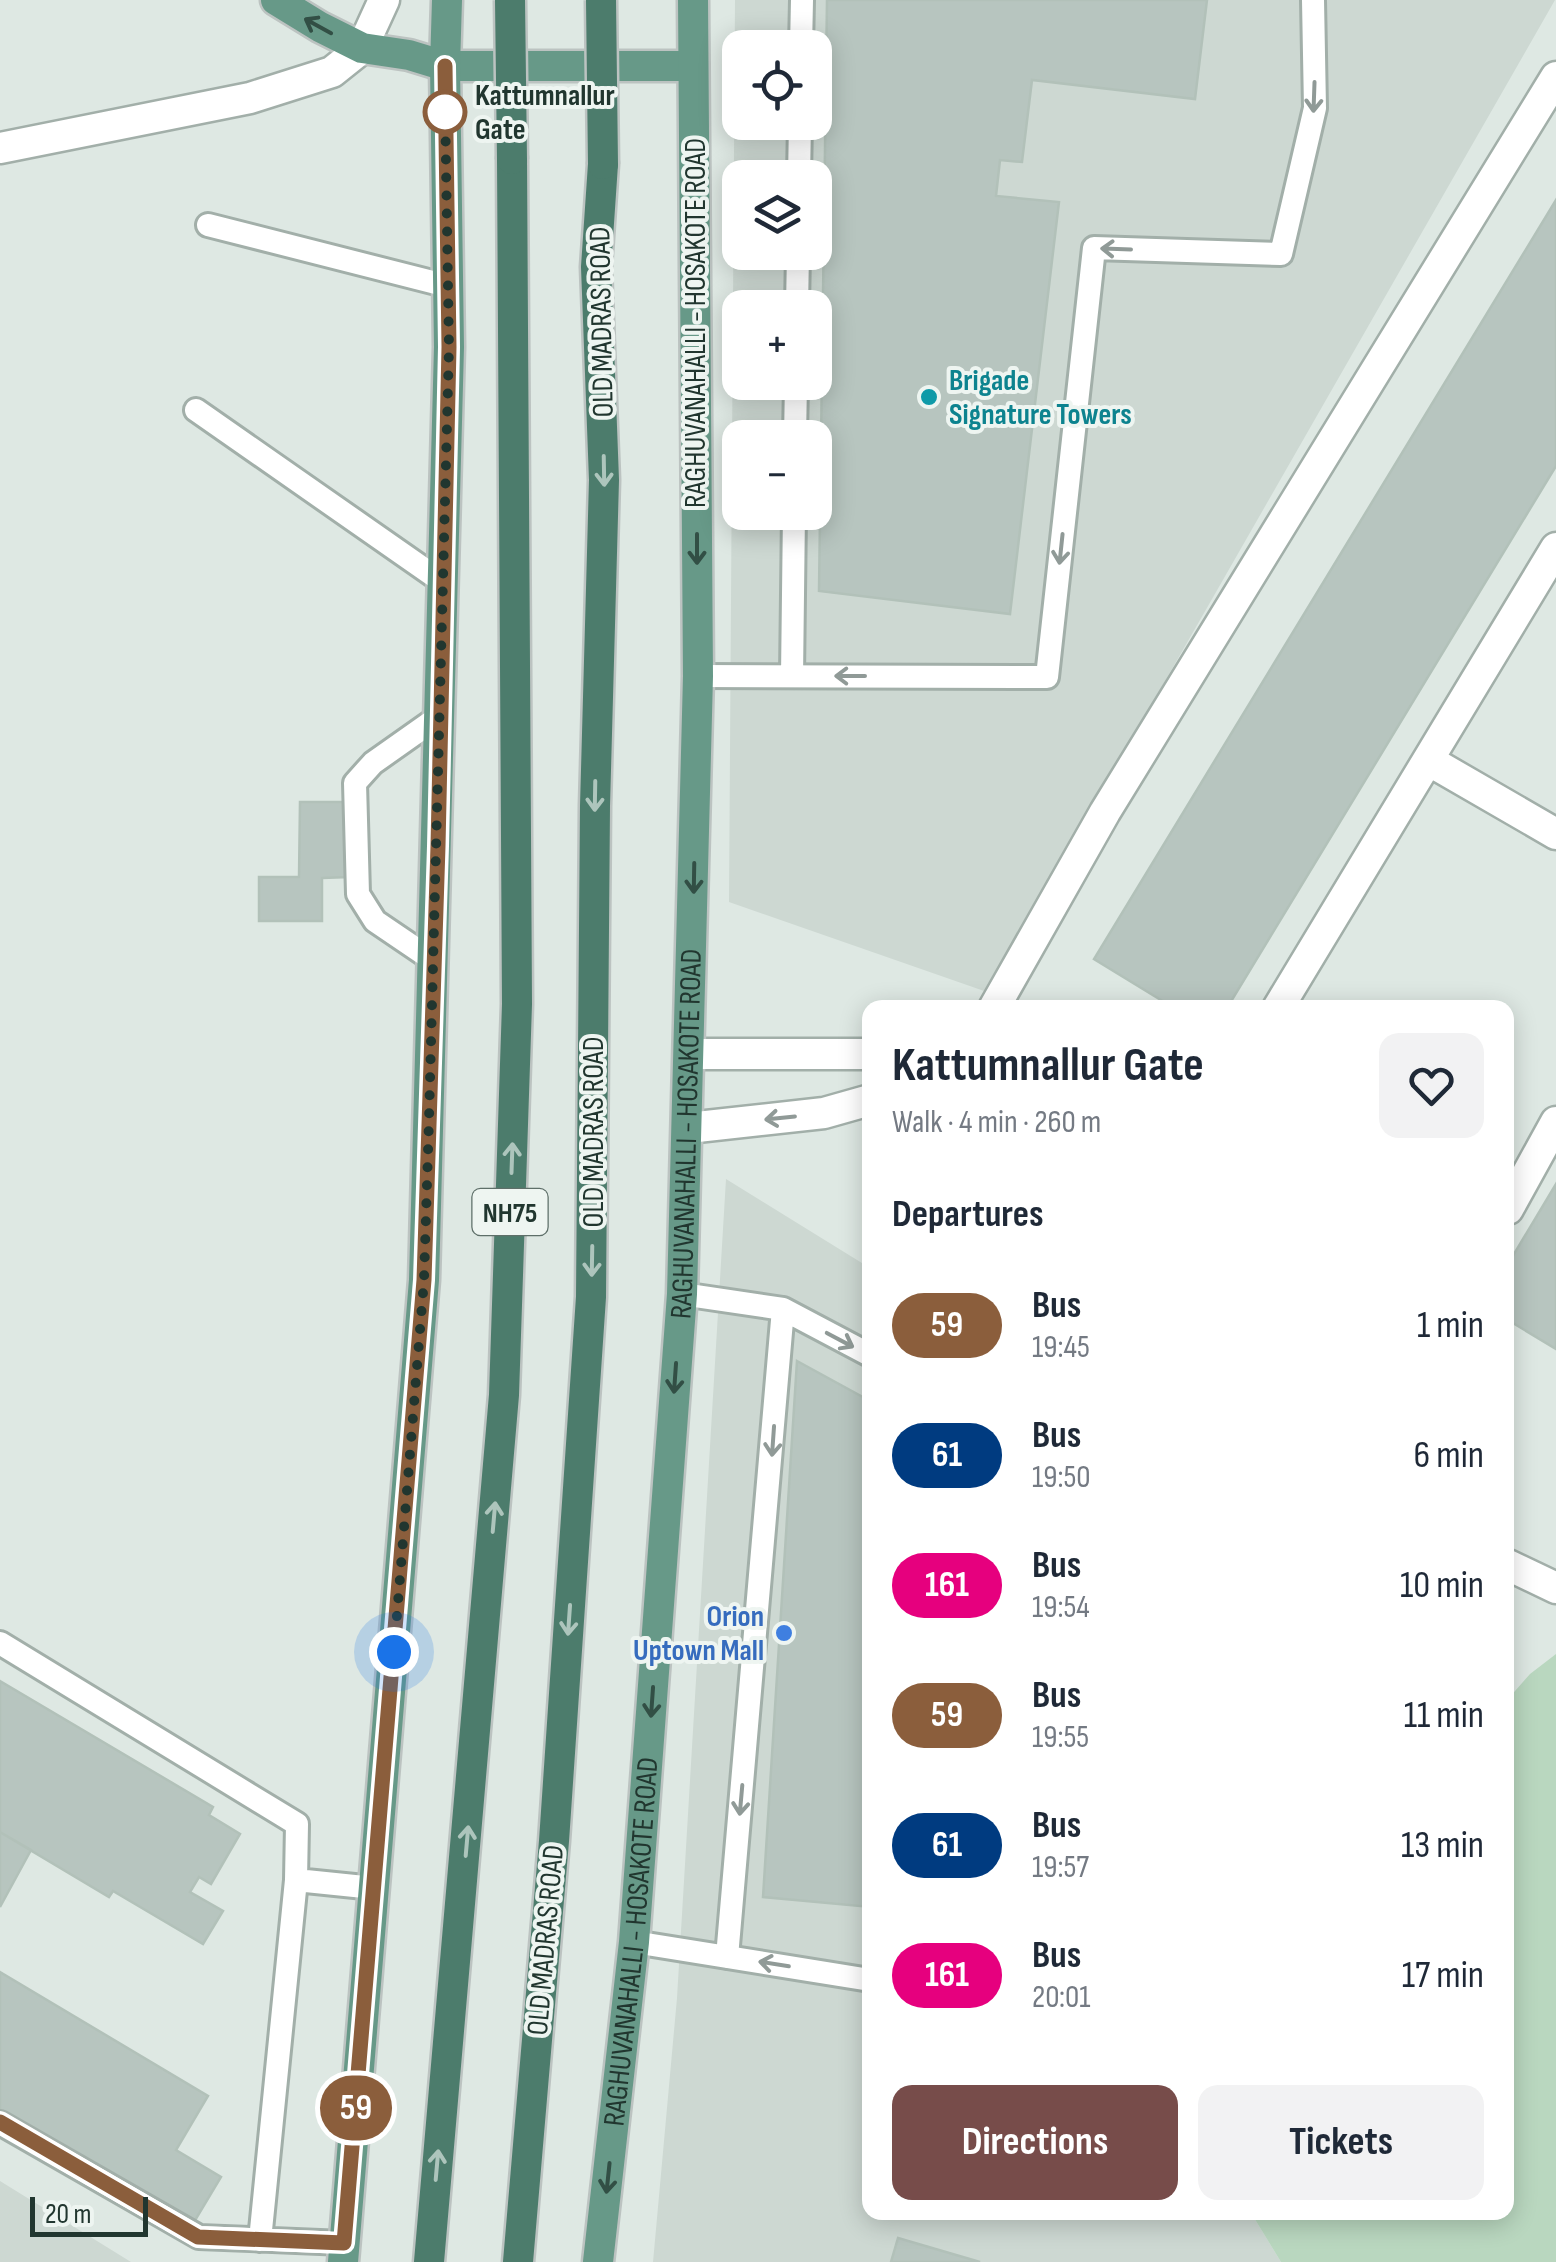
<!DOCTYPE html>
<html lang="en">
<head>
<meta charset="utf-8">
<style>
  :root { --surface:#fff; --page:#f2f2f3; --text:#1f2937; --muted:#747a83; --accent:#774c4a }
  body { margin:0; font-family:"Sofia Sans Condensed",sans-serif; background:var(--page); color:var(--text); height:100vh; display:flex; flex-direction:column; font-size:38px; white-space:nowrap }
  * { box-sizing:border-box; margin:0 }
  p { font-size:32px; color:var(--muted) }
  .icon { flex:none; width:55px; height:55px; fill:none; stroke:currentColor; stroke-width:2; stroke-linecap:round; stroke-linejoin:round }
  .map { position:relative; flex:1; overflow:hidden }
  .sheet { position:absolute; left:862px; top:1000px; width:652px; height:1220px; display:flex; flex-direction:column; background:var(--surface); border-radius:20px; box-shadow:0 5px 25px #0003 }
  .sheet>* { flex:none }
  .badge { padding:0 20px; border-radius:32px; font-size:35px; line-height:65px }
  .tools { position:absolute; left:722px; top:30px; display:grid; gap:20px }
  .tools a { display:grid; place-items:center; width:110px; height:110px; border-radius:20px; background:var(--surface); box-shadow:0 5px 25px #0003; font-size:50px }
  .scale { position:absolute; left:30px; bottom:25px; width:118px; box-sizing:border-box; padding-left:10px; border:5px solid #21362f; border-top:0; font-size:28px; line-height:35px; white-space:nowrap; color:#21362f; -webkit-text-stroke:8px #eef5f1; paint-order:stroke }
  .you { position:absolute; width:50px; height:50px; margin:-25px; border:8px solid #fff; border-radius:50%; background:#1a73e8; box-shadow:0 0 0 15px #1a73e833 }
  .map>.badge { position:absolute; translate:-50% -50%; box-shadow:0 0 0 5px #fff }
  h2 { padding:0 30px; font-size:38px; line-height:90px }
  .round { display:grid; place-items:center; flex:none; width:105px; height:105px; border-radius:20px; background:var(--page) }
  .summary { display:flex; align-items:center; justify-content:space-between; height:170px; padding:0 30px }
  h1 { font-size:48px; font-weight:700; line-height:75px }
  .action { display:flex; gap:20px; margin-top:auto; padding:20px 30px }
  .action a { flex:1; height:115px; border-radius:20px; background:var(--accent); color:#fff; font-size:40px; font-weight:700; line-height:115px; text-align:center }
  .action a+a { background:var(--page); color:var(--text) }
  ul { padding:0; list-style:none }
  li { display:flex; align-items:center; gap:30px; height:130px; padding:0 30px }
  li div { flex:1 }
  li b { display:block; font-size:38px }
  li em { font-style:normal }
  li .badge { min-width:110px; font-weight:700; text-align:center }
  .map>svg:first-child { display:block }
  .built { fill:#cdd8d2; fill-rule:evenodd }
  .green { fill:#b9d7bf }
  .building { fill:#b7c5bf; stroke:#b2c1b9; stroke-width:2.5 }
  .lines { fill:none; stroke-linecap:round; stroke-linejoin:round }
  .service-casing { stroke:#a2afa9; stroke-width:28 }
  .minor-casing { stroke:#a2afa9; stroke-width:35 }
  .primary-casing { stroke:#bcc3c1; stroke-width:35 }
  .trunk-casing { stroke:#bcc3c1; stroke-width:35 }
  .service { stroke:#fff; stroke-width:22 }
  .minor { stroke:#fff; stroke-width:30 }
  .primary { stroke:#679988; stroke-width:30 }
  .trunk { stroke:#4c7c6c; stroke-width:30 }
  .trunk-bridge-casing { stroke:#bcc3c1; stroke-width:35; stroke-linecap:butt }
  .trunk-bridge { stroke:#4c7c6c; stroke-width:30 }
  .oneway { stroke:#324f45 }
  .oneway2 { stroke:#909a97 }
  .oneway3 { stroke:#adc5bc }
  .line-casing { stroke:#fff; stroke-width:22 }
  .line { stroke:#8b5e3c; stroke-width:15 }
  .walk { stroke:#21362f; stroke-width:10; stroke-dasharray:0 18 }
  .stop-dot { fill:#fff; stroke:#8b5e3c; stroke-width:5 }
  .culture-dot { fill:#0f9aa8; stroke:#eef5f1; stroke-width:4 }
  .shop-dot { fill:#3f7fe0; stroke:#eef5f1; stroke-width:4 }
  .labels { text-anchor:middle; stroke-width:8; stroke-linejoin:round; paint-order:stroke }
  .shield { fill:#eef5f1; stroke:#5e6f69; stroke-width:2.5 }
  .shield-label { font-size:28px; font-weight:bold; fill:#21362f }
  .stop-label { font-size:30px; font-weight:bold; fill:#21362f; stroke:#eef5f1; text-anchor:start }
  .street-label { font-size:30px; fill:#21362f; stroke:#eef5f1 }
  .culture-label { font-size:30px; font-weight:bold; fill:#0d838f; stroke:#eef5f1; text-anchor:start }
  .shop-label { font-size:30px; font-weight:bold; fill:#366cbe; stroke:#eef5f1; text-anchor:end }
</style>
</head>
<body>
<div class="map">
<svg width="1556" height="2262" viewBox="0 0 1556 2262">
  <rect width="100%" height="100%" fill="#dee8e3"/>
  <path class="built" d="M735,0H1555L987,992L729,902ZM740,48H815V122H740ZM740,178H815V252H740ZM740,308H815V382H740ZM740,438H815V512H740Z
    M726,1179L870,1268V2212L1251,2213L1281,2262H653L677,1998Z
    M0,2181L131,2262H0Z"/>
  <path class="green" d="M1556,1654V2262H1281L1251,2213L1508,2212V1699L1530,1674Z"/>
  <path class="building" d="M827,0H1207L1195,99L1032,80L1022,162L1000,160L996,196L1059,202L1010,614L819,591Z
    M1556,200V466L1227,1008H1174L1094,959Z
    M300,802H350L349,877L322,878V921H259V877H299Z
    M1556,1184V1349L1508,1320V1264Z
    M797,1361L870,1401V1907L763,1897Z
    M0,1681L213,1807L209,1815L240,1834L211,1884L199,1877L190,1892L223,1911L203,1944L113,1891L109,1897L0,1832Z
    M0,1832L31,1850L0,1907Z
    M0,1972L208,2096L176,2150L221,2177L191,2227L0,2115Z
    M898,2238L980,2262H891Z"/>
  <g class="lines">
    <g class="service-casing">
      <path id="service" d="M801,48L802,0
        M799,178L800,122
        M208,225L448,286
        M797,308L798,252
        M196,410L444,583
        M795,438L796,382
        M698,676L1047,677L1094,248L1281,254L1315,108L1313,0
        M792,676L794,512
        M434,961L375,921L358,894L355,783L373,763L441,715
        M682,1294L783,1309L870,1355
        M0,1643L297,1824L296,1880L374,1888
        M634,1942L870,1980
        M727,1957L783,1309
        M0,2123L199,2237L344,2243
        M260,2240L296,1880"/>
    </g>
    <g class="minor-casing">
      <path id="minor" d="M0,148L250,98L332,72L362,48L384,0
        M1428,760L1556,834
        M994,1008L1105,812L1556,77
        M1278,1008L1556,548
        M690,1054H870
        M688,1128L824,1113L870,1100
        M1508,1209L1556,1122
        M1508,1565L1556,1588"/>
    </g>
    <g class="primary-casing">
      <g id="primary">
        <path d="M276,0L320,27L362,48L409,55L445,66H693"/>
        <path d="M343,2262L424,1280L449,347L445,66L447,0"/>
        <path id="s1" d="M598,2262L634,1942L682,1294L698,676L693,0"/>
      </g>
    </g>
    <g class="trunk-casing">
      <path id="trunk" d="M429,2262L504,1395L517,1004L512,159
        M518,2262L554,1841L591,1297L595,806L604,480L596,267L603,164"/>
    </g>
    <use href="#service" class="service"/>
    <use href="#minor" class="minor"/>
    <use href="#primary" class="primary"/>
    <use href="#trunk" class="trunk"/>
    <g class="trunk-bridge-casing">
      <path id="trunk-bridge" d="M510,0L512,159
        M601,0L603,164"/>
    </g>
    <use href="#trunk-bridge" class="trunk-bridge"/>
  </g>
  <defs><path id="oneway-shaft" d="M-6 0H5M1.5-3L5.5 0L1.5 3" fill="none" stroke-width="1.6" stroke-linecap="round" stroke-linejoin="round" transform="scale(2.5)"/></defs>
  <g class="oneway">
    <use href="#oneway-shaft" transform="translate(318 26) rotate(-151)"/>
    <use href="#oneway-shaft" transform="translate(697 549) rotate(90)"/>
    <use href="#oneway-shaft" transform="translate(694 878) rotate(91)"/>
    <use href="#oneway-shaft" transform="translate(675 1378) rotate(94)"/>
    <use href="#oneway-shaft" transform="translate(652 1702) rotate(94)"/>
    <use href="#oneway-shaft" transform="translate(608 2178) rotate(96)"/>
  </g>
  <g class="oneway2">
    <use href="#oneway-shaft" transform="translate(1314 97) rotate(92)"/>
    <use href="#oneway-shaft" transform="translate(1116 249) rotate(-178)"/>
    <use href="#oneway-shaft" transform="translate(1061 549) rotate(96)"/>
    <use href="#oneway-shaft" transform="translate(850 676) rotate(-180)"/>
    <use href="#oneway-shaft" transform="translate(780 1118) rotate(174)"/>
    <use href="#oneway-shaft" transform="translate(840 1340) rotate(28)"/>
    <use href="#oneway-shaft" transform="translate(773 1441) rotate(94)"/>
    <use href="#oneway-shaft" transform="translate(741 1800) rotate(95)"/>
    <use href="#oneway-shaft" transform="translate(774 1964) rotate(-171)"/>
  </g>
  <g class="oneway3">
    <use href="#oneway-shaft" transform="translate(604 471) rotate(89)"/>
    <use href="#oneway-shaft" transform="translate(595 796) rotate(91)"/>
    <use href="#oneway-shaft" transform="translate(512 1158) rotate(-88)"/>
    <use href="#oneway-shaft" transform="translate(592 1261) rotate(91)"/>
    <use href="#oneway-shaft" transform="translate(494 1517) rotate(-85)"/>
    <use href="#oneway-shaft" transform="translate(569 1620) rotate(94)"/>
    <use href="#oneway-shaft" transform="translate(467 1841) rotate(-85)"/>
    <use href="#oneway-shaft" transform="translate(437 2165) rotate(-85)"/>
  </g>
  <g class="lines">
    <g class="line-casing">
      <path id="line" d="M0,2122L198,2237L344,2243L424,1280L438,846L449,347L445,66"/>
    </g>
    <use href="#line" class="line"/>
    <path class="walk" d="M394,1652L424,1280L429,1120L449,347L445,103V112"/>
  </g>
  <circle class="stop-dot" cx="445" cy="112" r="20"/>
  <circle class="culture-dot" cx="929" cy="397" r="10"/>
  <circle class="shop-dot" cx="784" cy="1633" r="10"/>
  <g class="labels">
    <rect class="shield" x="472.5" y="1189" width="75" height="46" rx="8"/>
    <g class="shield-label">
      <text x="510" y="1222">NH75</text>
    </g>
    <g class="stop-label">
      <text x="475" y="105">Kattumnallur<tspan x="475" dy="34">Gate</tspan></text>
    </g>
    <g class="street-label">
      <text transform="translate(601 322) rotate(-91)" y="10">OLD MADRAS ROAD</text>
      <text transform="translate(695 323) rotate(-90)" y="10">RAGHUVANAHALLI - HOSAKOTE ROAD</text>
      <text transform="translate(593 1132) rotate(-90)" y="10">OLD MADRAS ROAD</text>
      <text dy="10" stroke="none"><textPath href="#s1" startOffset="1132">RAGHUVANAHALLI - HOSAKOTE ROAD</textPath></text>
      <text transform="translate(545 1940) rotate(-85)" y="10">OLD MADRAS ROAD</text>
      <text dy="10" stroke="none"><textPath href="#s1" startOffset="322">RAGHUVANAHALLI - HOSAKOTE ROAD</textPath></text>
    </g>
    <g class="culture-label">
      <text x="949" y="390">Brigade<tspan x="949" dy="34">Signature Towers</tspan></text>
    </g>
    <g class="shop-label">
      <text x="764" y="1626">Orion<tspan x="764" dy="34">Uptown Mall</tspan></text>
    </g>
  </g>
</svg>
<div class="tools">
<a><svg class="icon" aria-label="locate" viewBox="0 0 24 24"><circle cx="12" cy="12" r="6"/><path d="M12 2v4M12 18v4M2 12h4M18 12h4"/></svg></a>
<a><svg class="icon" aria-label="layers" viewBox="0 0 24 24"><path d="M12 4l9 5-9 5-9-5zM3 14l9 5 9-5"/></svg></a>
<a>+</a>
<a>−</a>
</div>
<div class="scale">20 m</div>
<div class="you" style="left:394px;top:1652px"></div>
<b class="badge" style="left:356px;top:2108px;background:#8b5e3c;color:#fff">59</b>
<section class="sheet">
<div class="summary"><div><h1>Kattumnallur Gate</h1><p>Walk · 4 min · 260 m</p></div><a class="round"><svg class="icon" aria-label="heart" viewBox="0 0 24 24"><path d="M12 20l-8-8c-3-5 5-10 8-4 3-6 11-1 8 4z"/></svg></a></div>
<h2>Departures</h2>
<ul>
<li><span class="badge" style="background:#8b5e3c;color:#fff">59</span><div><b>Bus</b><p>19:45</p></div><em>1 min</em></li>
<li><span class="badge" style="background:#003b80;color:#fff">61</span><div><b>Bus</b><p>19:50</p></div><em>6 min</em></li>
<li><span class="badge" style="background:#e6007e;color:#fff">161</span><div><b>Bus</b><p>19:54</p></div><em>10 min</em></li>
<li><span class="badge" style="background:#8b5e3c;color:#fff">59</span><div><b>Bus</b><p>19:55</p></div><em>11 min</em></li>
<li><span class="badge" style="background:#003b80;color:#fff">61</span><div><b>Bus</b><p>19:57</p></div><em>13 min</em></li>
<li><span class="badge" style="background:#e6007e;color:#fff">161</span><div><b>Bus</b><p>20:01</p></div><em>17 min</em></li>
</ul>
<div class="action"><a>Directions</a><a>Tickets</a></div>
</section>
</div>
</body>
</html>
